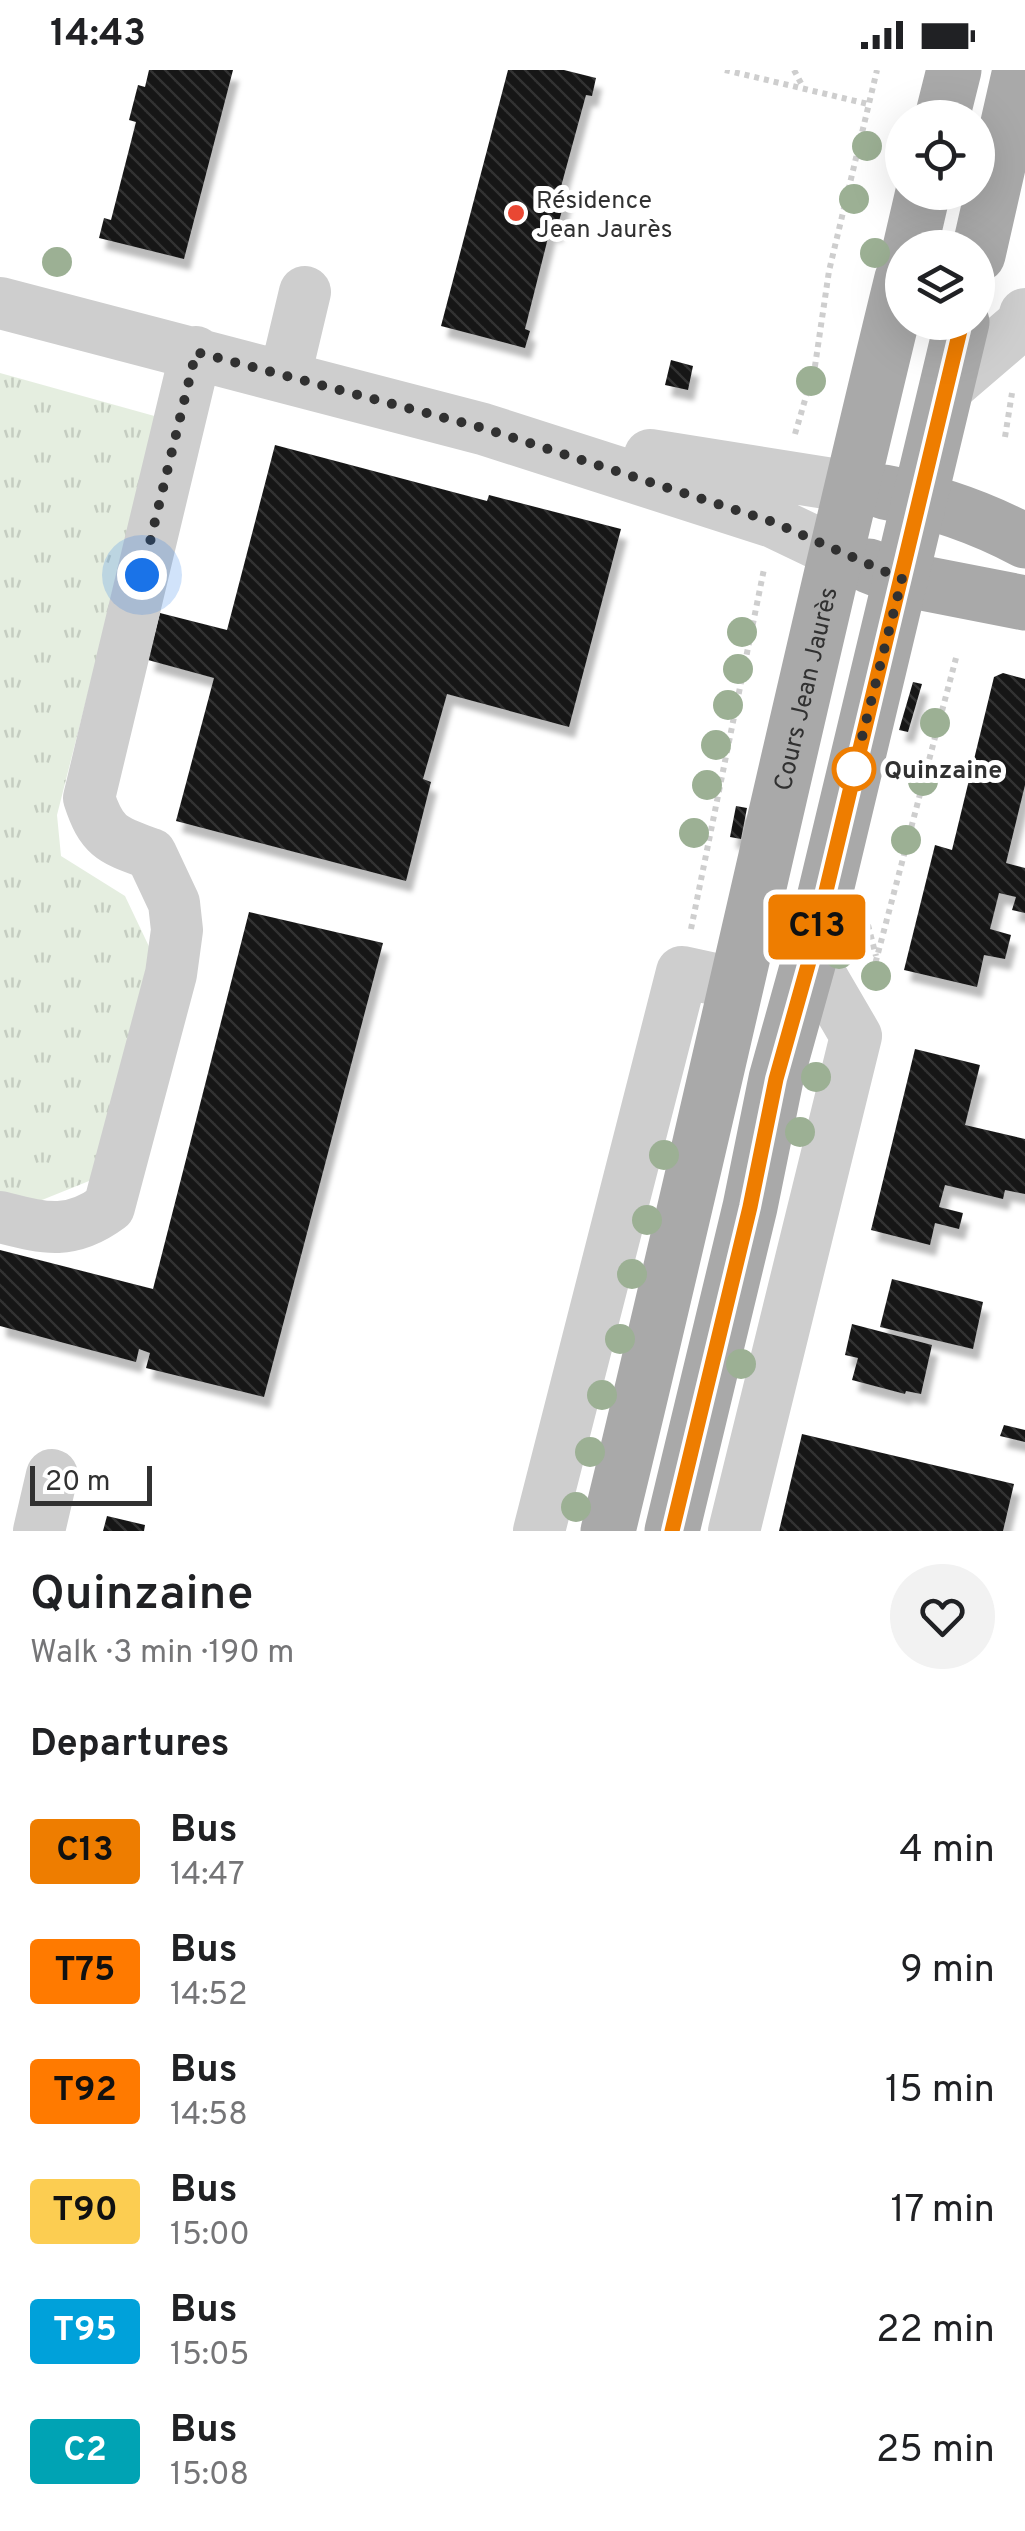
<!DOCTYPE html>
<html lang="en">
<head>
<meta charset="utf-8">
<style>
  :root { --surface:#fff; --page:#f2f2f2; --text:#202124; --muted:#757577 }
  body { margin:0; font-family:Overpass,sans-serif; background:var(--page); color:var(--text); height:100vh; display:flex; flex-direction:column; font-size:38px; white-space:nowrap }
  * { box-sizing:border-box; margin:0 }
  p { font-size:32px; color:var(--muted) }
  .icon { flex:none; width:55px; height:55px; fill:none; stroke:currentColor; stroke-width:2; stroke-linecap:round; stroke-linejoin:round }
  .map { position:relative; height:1461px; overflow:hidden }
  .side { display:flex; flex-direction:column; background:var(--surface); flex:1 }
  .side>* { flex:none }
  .badge { padding:0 20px; border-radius:8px; font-size:35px; line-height:65px }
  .buttons { position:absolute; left:885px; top:30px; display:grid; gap:20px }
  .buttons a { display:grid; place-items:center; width:110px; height:110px; border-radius:50%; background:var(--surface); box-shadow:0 10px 40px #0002; font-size:50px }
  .scale { position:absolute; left:30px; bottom:25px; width:122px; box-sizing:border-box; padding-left:10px; border:5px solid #313131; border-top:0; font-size:28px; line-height:35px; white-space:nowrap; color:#313131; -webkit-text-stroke:8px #fff; paint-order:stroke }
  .you { position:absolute; width:50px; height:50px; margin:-25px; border:8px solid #fff; border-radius:50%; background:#1a73e8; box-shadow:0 0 0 15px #1a73e833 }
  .map>.badge { position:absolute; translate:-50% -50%; box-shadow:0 0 0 5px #fff }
  h2 { padding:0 30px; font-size:38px; line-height:90px }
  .round { display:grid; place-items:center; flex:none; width:105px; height:105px; border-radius:52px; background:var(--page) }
  .headline { display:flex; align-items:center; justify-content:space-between; height:170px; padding:0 30px }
  h1 { font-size:48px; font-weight:600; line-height:75px }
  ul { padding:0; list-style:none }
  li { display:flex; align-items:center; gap:30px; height:120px; padding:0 30px }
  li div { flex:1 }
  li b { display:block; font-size:38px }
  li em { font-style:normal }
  li .badge { min-width:110px; font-weight:700; text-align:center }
  .status { display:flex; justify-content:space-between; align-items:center; height:70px; padding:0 50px; background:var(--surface); direction:ltr }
  .status svg { height:28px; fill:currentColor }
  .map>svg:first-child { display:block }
  .park { fill:url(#park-tufts) }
  .building { fill:url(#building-back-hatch); filter:url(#shadow) }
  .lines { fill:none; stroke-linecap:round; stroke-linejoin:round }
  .path { stroke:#cecece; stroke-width:6; stroke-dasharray:5 5; stroke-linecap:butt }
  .minor { stroke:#cecece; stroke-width:52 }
  .major { stroke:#a9a9a9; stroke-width:55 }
  .tree { fill:#9cb094 }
  .line-casing { stroke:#fff; stroke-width:22 }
  .line { stroke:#ee7d00; stroke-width:15 }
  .walk { stroke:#313131; stroke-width:10; stroke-dasharray:0 18 }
  .poi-dot { fill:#e94733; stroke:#fff; stroke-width:4 }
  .stop-dot { fill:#fff; stroke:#ee7d00; stroke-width:5 }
  .labels { text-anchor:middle; stroke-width:10; stroke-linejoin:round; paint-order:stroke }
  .poi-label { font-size:25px; fill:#313131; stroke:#fff; text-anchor:start }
  .street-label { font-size:25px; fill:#313131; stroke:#fff }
  .stop-label { font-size:25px; font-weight:bold; fill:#313131; stroke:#fff; text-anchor:start }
</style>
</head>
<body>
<div class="status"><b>14:43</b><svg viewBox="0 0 49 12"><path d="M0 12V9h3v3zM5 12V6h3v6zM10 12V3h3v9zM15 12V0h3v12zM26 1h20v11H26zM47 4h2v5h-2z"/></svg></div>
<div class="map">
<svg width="1025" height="1461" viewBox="0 0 1025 1461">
  <defs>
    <pattern id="park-tufts" width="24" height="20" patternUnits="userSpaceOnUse" patternTransform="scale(2.5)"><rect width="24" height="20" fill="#e5eee0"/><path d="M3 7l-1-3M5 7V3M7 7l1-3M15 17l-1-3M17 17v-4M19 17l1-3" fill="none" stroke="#c5cdc1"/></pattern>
    <pattern id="building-back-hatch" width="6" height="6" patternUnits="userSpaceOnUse" patternTransform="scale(2.5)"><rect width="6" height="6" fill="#181818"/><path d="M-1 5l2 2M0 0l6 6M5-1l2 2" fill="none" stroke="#313131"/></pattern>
    <filter id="shadow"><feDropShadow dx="6" dy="11" stdDeviation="2.5" flood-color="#0004"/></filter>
  </defs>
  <rect width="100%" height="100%" fill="#fff"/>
  <path class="park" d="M0,303L158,347L57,745L61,786L125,826L154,887L94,1109L37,1132L0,1122Z"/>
  <path class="building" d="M149,0H233L184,189L99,168L104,148L111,150L136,52L129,50L138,15L145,17Z
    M508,0H564L596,8L592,26L586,25L559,124L566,126L556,162L550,160L525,259L530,261L525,278L441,256Z
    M671,290L693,296L688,320L665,315Z
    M275,375L487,431L489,425L621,459L569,657L447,624L423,709L431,712L406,811L176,751L214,608L148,590L160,543L227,560Z
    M1003,603L1025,609V715L1006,793L1025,798V843L1012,840L1016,827L999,823L990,859L1011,865L1005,889L984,885L977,917L904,900L935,775L952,780L994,607Z
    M913,612L922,614L908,662L899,660Z
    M736,736L747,738L741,769L730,767Z
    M249,842L383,873L264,1327L146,1298L150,1283L139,1279L136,1292L0,1256V1180L153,1219Z
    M915,979L980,995L965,1055L1025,1069V1124L1005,1120L1003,1129L945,1115L939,1137L963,1143L959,1159L935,1153L930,1175L871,1160Z
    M892,1209L983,1232L973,1279L880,1257Z
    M852,1254L932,1275L921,1324L906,1321L905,1324L852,1310L858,1288L845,1285Z
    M1004,1355L1025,1360V1372L1000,1366Z
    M802,1364L1014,1414L1003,1461H779Z
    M107,1446L145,1455L144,1461H103Z"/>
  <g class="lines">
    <path class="path" d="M725,0L868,34
      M794,0L803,17
      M795,364L815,296L829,201L877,0
      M1005,367L1012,323
      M868,855L876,886
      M691,859L764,499
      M873,902L956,588"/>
    <path class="minor" d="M0,233L483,359L773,452L838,483
      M285,306L305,222
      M946,319L1023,253L1025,244
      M650,385L851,417
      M0,1147C44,1158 70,1166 109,1137L171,904L177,860L174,833L151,784C113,770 102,768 89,728L196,282
      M39,1461L52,1405
      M539,1461L682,902L737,914
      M734,1461L856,966L810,887"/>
    <g class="major">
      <path d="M942,48L954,0"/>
      <path d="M910,178L923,122"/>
      <path d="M978,185L1020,0"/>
      <path d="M884,422C933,431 980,447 1025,471"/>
      <path d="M869,496L902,509L1025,533"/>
      <path id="s1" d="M608,1461C710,1044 800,624 902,208"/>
      <path d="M672,1461L750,1137L776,1009L810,887L962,252"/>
    </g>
  </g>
  <g class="tree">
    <circle cx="867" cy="76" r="15"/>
    <circle cx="854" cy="129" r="15"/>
    <circle cx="875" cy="183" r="15"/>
    <circle cx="57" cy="192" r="15"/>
    <circle cx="811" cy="311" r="15"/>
    <circle cx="742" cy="562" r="15"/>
    <circle cx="738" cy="599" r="15"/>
    <circle cx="728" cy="635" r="15"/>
    <circle cx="935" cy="653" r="15"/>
    <circle cx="716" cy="675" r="15"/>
    <circle cx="923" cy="711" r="15"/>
    <circle cx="707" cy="715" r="15"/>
    <circle cx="694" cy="763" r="15"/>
    <circle cx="906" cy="770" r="15"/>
    <circle cx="839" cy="884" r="15"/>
    <circle cx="876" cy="906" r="15"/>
    <circle cx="816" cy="1007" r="15"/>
    <circle cx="800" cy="1062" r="15"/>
    <circle cx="664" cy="1085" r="15"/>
    <circle cx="647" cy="1150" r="15"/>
    <circle cx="632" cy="1204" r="15"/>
    <circle cx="620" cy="1269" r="15"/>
    <circle cx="741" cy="1294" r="15"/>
    <circle cx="602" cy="1325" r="15"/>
    <circle cx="590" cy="1382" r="15"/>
    <circle cx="576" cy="1437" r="15"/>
  </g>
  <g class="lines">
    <g class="line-casing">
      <path id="line" d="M672,1461L750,1137L776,1009L810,888L962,252"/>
    </g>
    <use href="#line" class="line"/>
    <path class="walk" d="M142,505L196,282L483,358L773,452L902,509L854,699"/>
  </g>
  <circle class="poi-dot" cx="516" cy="143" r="10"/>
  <circle class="stop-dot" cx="854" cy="699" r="20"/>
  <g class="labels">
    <g class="poi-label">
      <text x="536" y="138">Résidence<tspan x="536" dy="29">Jean Jaurès</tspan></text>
    </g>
    <g class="street-label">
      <text dy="9" stroke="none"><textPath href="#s1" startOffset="865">Cours Jean Jaurès</textPath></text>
    </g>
    <g class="stop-label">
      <text x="884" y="708">Quinzaine</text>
    </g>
  </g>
</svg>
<div class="buttons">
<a><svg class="icon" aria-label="locate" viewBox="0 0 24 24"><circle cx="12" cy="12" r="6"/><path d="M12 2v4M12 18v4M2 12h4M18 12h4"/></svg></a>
<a><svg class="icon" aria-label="layers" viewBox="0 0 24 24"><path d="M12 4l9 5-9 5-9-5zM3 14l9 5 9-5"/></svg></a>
</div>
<div class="scale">20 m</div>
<div class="you" style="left:142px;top:505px"></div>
<b class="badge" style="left:817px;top:857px;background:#ee7d00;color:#111">C13</b>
</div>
<section class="side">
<div class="headline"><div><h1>Quinzaine</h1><p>Walk · 3 min · 190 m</p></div><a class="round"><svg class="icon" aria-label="heart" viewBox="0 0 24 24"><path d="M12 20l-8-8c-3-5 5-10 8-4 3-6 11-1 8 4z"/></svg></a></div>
<h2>Departures</h2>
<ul>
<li><span class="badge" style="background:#ee7d00;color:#111">C13</span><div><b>Bus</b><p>14:47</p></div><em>4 min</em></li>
<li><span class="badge" style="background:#ff7a00;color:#111">T75</span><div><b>Bus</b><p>14:52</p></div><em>9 min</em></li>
<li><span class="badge" style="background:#ff7a00;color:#111">T92</span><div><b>Bus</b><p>14:58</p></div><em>15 min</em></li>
<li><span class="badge" style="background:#fccd51;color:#111">T90</span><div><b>Bus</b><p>15:00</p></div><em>17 min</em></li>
<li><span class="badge" style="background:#00a1da;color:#fff">T95</span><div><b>Bus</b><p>15:05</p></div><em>22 min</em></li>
<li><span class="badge" style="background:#00a3b4;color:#fff">C2</span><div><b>Bus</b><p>15:08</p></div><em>25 min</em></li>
</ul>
</section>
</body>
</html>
